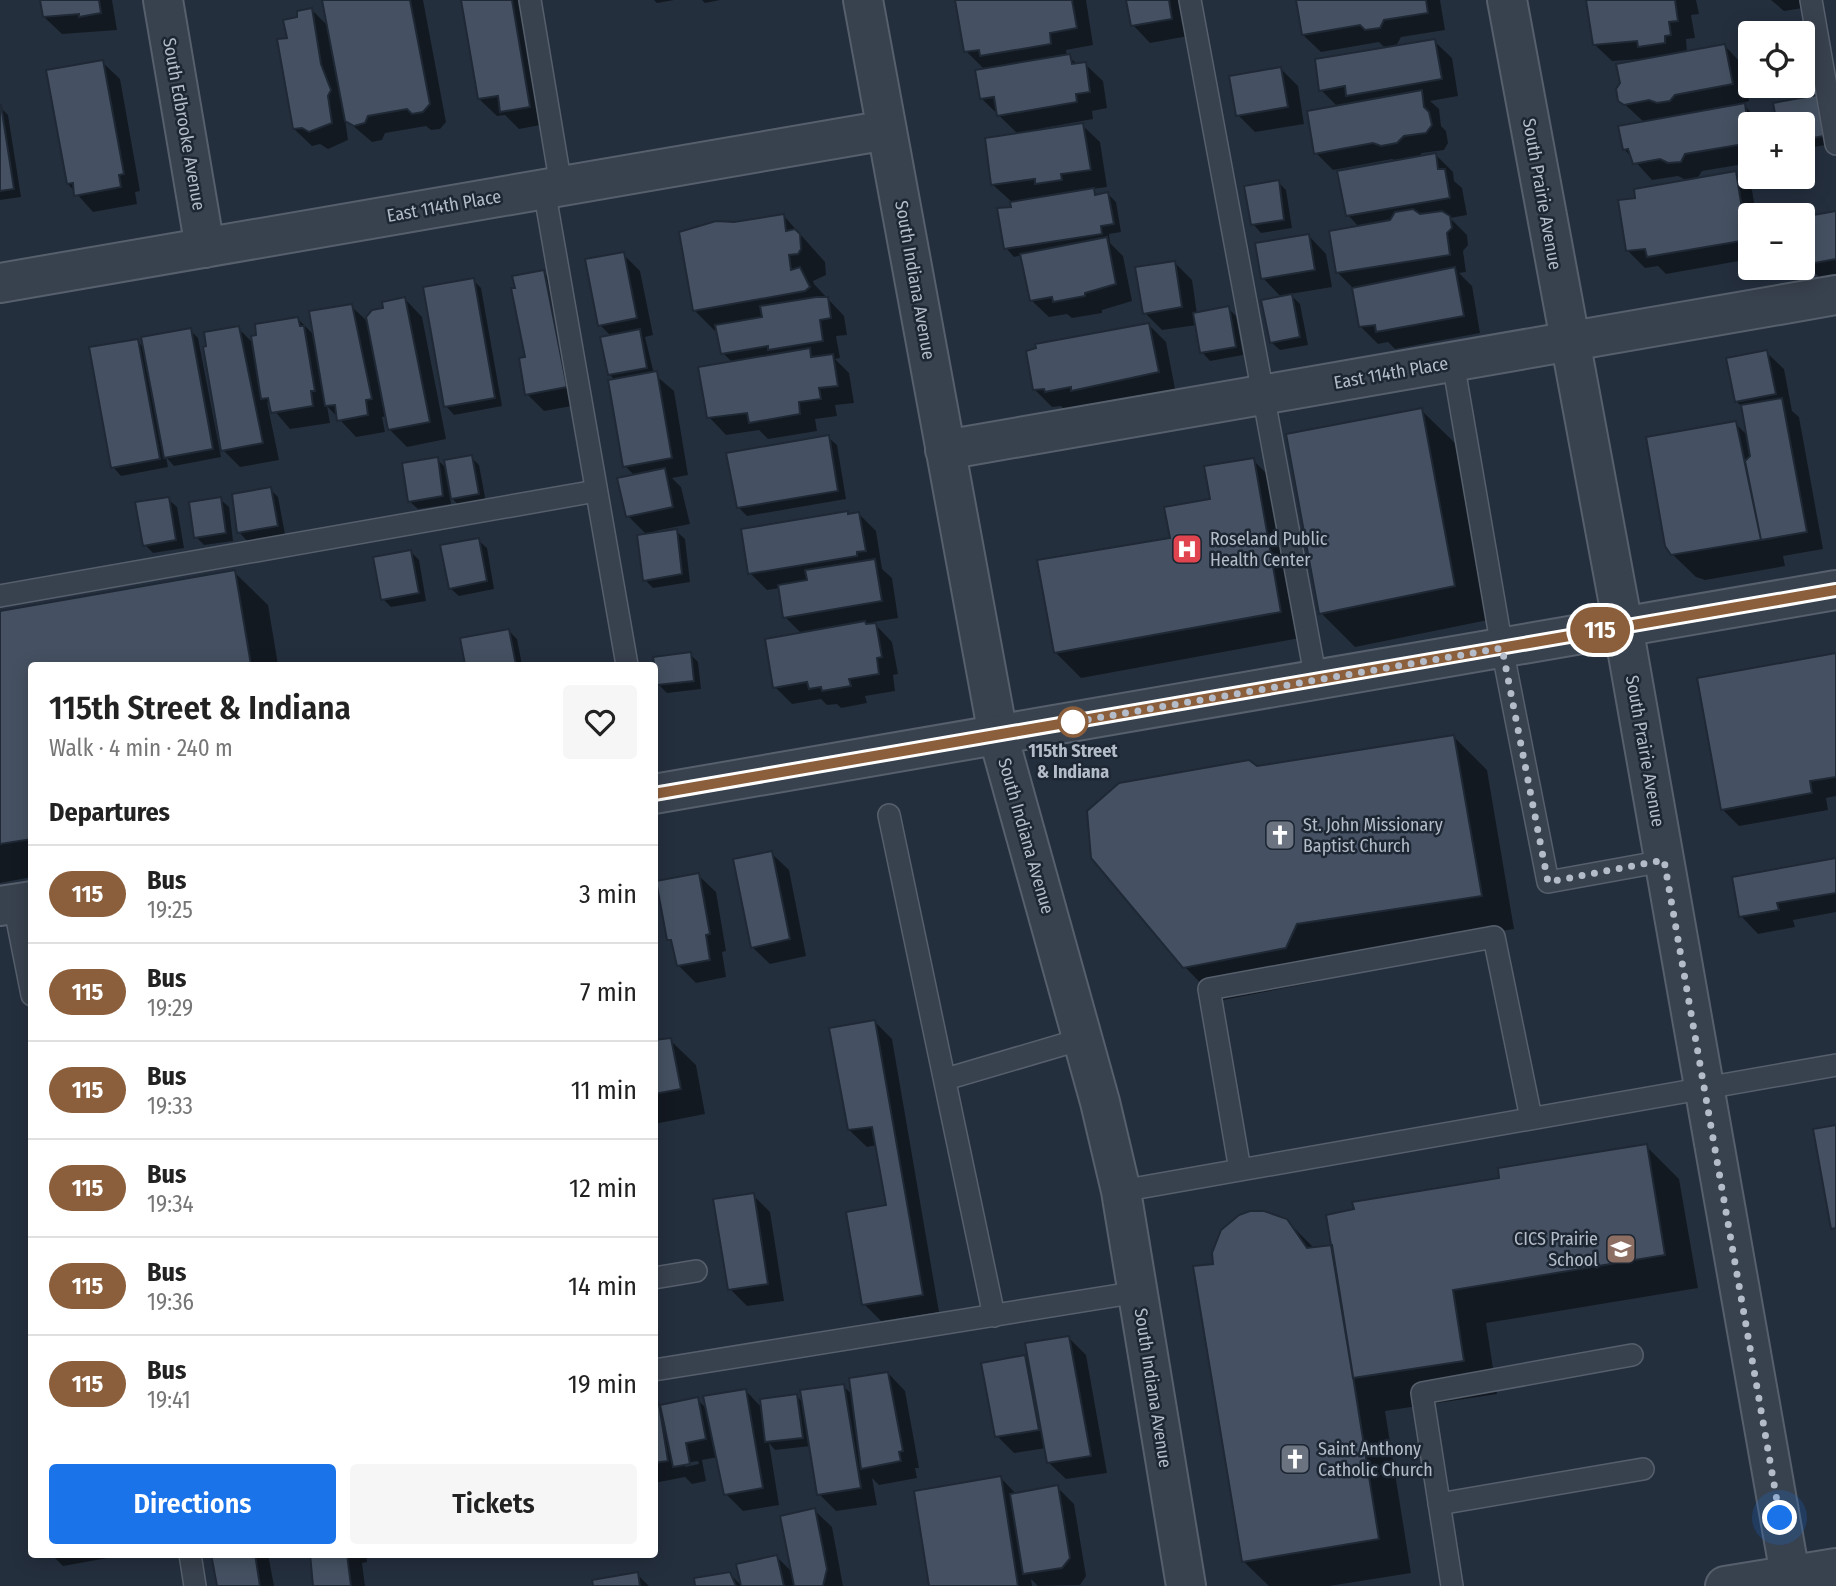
<!DOCTYPE html>
<html lang="en">
<head>
<meta charset="utf-8">
<style>
  :root { --surface:#fff; --page:#f6f6f6; --text:#222; --muted:#767676; --line:#e0e0e0; --accent:#1a73e8 }
  body { margin:0; font-family:"Fira Sans Condensed",sans-serif; background:var(--page); color:var(--text); height:100vh; display:flex; flex-direction:column; font-size:26px; white-space:nowrap }
  * { box-sizing:border-box; margin:0 }
  p { font-size:23px; color:var(--muted) }
  .icon { flex:none; width:38px; height:38px; fill:none; stroke:currentColor; stroke-width:2; stroke-linecap:round; stroke-linejoin:round }
  .map { position:relative; flex:1; overflow:hidden }
  .details { position:absolute; left:28px; top:662px; width:630px; height:896px; display:flex; flex-direction:column; background:var(--surface); border-radius:7px; box-shadow:0 4px 18px #0003 }
  .details>* { flex:none }
  .badge { padding:0 14px; border-radius:23px; font-size:24px; line-height:46px }
  .tools { position:absolute; left:1738px; top:21px; display:grid; gap:14px }
  .tools a { display:grid; place-items:center; width:77px; height:77px; border-radius:7px; background:var(--surface); box-shadow:0 4px 18px #0003; font-size:35px }
  .you { position:absolute; width:35px; height:35px; margin:-18px; border:5px solid #fff; border-radius:50%; background:#1a73e8; box-shadow:0 0 0 10px #1a73e833 }
  .map>.badge { position:absolute; translate:-50% -50%; box-shadow:0 0 0 4px #fff }
  h2 { padding:0 21px; font-size:26px; line-height:63px }
  .round { display:grid; place-items:center; flex:none; width:74px; height:74px; border-radius:7px; background:var(--page) }
  .overview { display:flex; align-items:center; justify-content:space-between; height:119px; padding:0 21px }
  h1 { font-size:33px; font-weight:600; line-height:52px }
  .action { display:flex; gap:14px; margin-top:auto; padding:14px 21px }
  .action a { flex:1; height:80px; border-radius:7px; background:var(--accent); color:#fff; font-size:28px; font-weight:600; line-height:80px; text-align:center }
  .action a+a { background:var(--page); color:var(--text) }
  ul { padding:0; list-style:none }
  li { display:flex; align-items:center; gap:21px; height:98px; padding:0 21px; border-top:2px solid var(--line) }
  li div { flex:1 }
  li b { display:block; font-size:26px }
  li em { font-style:normal }
  li .badge { min-width:77px; font-weight:700; text-align:center }
  .map>svg:first-child { display:block }
  .shadow { fill:#0007; fill-rule:evenodd }
  .building { fill:#455162; stroke:#1f2835; stroke-width:2 }
  .lines { fill:none; stroke-linecap:round; stroke-linejoin:round }
  .service-casing { stroke:#565f6c; stroke-width:24 }
  .minor-casing { stroke:#565f6c; stroke-width:42 }
  .tertiary-casing { stroke:#565f6c; stroke-width:42 }
  .service { stroke:#38414e; stroke-width:21 }
  .minor { stroke:#38414e; stroke-width:38 }
  .tertiary { stroke:#38414e; stroke-width:38 }
  .line-casing { stroke:#fff; stroke-width:16 }
  .line { stroke:#8b5e3c; stroke-width:10 }
  .walk { stroke:#b4bcc9; stroke-width:7; stroke-dasharray:0 12.6 }
  .stop-dot { fill:#fff; stroke:#8b5e3c; stroke-width:3.5 }
  .labels { text-anchor:middle; stroke-width:5; stroke-linejoin:round; paint-order:stroke }
  .street-label { font-size:18px; fill:#b4bcc9; stroke:#1d2633 }
  .poi-label { font-size:18px; fill:#b4bcc9; stroke:#1d2633; text-anchor:start }
  .stop-label { font-size:18px; font-weight:bold; fill:#b4bcc9; stroke:#1d2633 }
</style>
</head>
<body>
<div class="map">
<svg width="1836" height="1586" viewBox="0 0 1836 1586">
  <rect width="100%" height="100%" fill="#242f3e"/>
  <path class="shadow" d="M41,0H112L117,30L62,34L44,17Z
    M324,0H423L446,122L440,129L431,130L426,126L385,133L382,140L372,142L345,119L348,140L328,149L320,144L312,146L294,129L289,39L299,18L312,10L329,27Z
    M463,0H525L546,124L519,129L505,115L497,116L479,99Z
    M654,0H674L657,3Z
    M702,0H720L705,3Z
    M956,0H1086L1093,45L1066,50L1067,56L1079,65L1085,64L1103,81L1107,108L1092,111L1093,119L1043,128L1044,131L1082,125L1100,142L1107,187L1092,189L1099,196L1108,194L1116,202L1121,232L1109,234L1110,243L1123,256L1132,301L1102,310V313L1072,318L1067,314L1049,317L1031,300L1022,255L1014,257L1006,248L1012,202L993,185L1019,135L982,99L985,70L966,51Z
    M1128,0H1182L1188,36L1150,43L1133,25Z
    M1298,0H1440L1445,30L1401,37L1395,48L1434,41L1452,58L1458,96L1430,101L1439,109L1441,126L1446,131L1448,143L1444,150L1422,153L1416,159L1436,155L1453,172L1454,181L1462,188L1467,215L1450,218L1467,235L1468,245L1463,251L1466,272L1459,273L1472,286L1480,333L1395,349L1388,342L1378,344L1361,327L1353,288L1338,273L1359,227L1348,215L1399,162L1392,159L1333,170L1316,153L1338,107L1321,90L1386,49L1379,42L1321,52L1303,35Z
    M1588,0H1696L1699,14L1691,15L1695,38L1686,39L1687,53L1725,46L1742,64L1749,101L1742,103L1762,124H1750V163L1702,171L1697,179L1735,173L1752,190L1756,215H1750V259L1666,274L1658,266L1645,268L1628,251L1637,199L1688,181L1678,176L1652,180L1624,149L1645,123L1620,100L1642,59L1612,61L1594,44Z
    M1771,0H1814L1815,6L1784,11Z
    M102,62L120,79L140,191L135,192L137,204L93,212L68,184Z
    M1281,69L1298,86L1304,124L1255,132L1238,115Z
    M1816,97L1831,144L1802,149V124H1779L1775,105Z
    M0,107L8,115L21,197L0,200Z
    M1278,182L1286,190L1292,228L1261,233L1253,224Z
    M1836,213V279L1823,281L1806,264L1802,219Z
    M783,215L825,262L826,275L813,281L814,284L844,316L847,335L836,336L840,358L835,359L849,373L854,403L835,405L837,416L815,419L817,431L768,439L759,430L726,435L709,417L733,363L723,353L719,335L694,310L734,224Z
    M1309,236L1326,254L1332,287L1290,294L1300,304L1308,345L1280,350L1271,342L1282,298L1263,278Z
    M623,254L640,271L653,335L645,337L654,374L674,391L688,475L672,478L681,487L690,524L655,531L656,534L676,531L685,539L690,582L653,588L645,580L647,535L628,516L635,476L625,466L615,380L609,374L611,336L600,325Z
    M1174,262L1192,280L1197,314L1228,308L1236,316L1243,355L1210,361L1202,352L1197,325L1162,330L1145,313Z
    M543,272L561,289L583,404L544,411L527,394V359Z
    M473,280L481,288L502,406L454,415L446,406Z
    M405,299L422,317L446,439L407,447L390,430L387,416L382,417L385,432L356,437L327,406L330,423L290,429L267,402L279,460L240,467L223,450L238,328L254,344L298,319L315,336L351,306L369,323Z
    M1149,325L1166,342L1175,389L1113,400V404L1064,409L1061,406L1052,407L1034,389Z
    M190,330L198,338L221,457L174,466L166,457L168,467L121,476L113,467L137,341L145,349Z
    M1766,352L1784,369L1792,411L1799,417L1823,549L1783,556L1785,566L1705,580L1696,577L1669,551L1735,423L1749,437L1744,409L1736,401Z
    M1421,410L1455,443L1488,620L1355,647L1321,613Z
    M828,437L837,445L846,499L747,516L738,507Z
    M471,457L479,465L486,502L460,507L450,496L451,504L418,509L409,501L437,459L447,469Z
    M1253,460L1279,486L1305,637L1081,678L1055,652Z
    M270,489L278,497L285,534L247,541L239,532Z
    M168,499L177,507L184,548L153,553L145,545Z
    M220,499L229,507L233,541L204,545L196,537Z
    M847,513L859,514L876,531L882,569L892,578L898,618L873,622L892,642L898,674L893,675L895,691L865,696L867,703L841,708L837,704L827,705L821,699L792,704L775,687L802,634L785,617L780,588L767,590L750,573Z
    M478,540L487,548L494,589L459,596L450,588Z
    M411,552L419,560L426,601L391,607L383,599Z
    M234,572L268,605L278,665H32V877L0,883V612Z
    M509,631L517,639L522,665H467Z
    M690,654L698,662L701,689L667,693L659,685Z
    M1836,654V796L1826,798L1828,810L1739,826L1722,809Z
    M1454,737L1487,770L1514,929L1331,957L1320,981L1218,1001L1185,967L1256,768Z
    M771,853L789,870L806,956L770,964L752,947Z
    M1836,860V912L1793,920L1795,927L1758,934L1741,916Z
    M698,875L716,892L726,951L722,952L726,977L696,983L678,965L674,945L669,939Z
    M875,1022L892,1039L939,1312L881,1321L864,1304L888,1207L877,1145L867,1147L849,1130Z
    M670,1040L696,1065L705,1114L654,1124V1042Z
    M1646,1146L1679,1179L1698,1288L1486,1323L1497,1394L1385,1411L1411,1573L1329,1586H1269L1243,1561L1214,1266L1286,1220L1315,1249L1334,1247L1501,1180Z
    M753,1195L770,1212L784,1301L747,1306L730,1289Z
    M1069,1338L1086,1355L1107,1473L1066,1479L1048,1462L1046,1448L1014,1453L997,1436L1025,1357L1031,1363Z
    M888,1373L905,1391L919,1468H915L917,1478L879,1485L872,1478L877,1505L836,1511L819,1494L811,1446L775,1450L769,1443L779,1505L743,1511L726,1494L718,1457L702,1460L706,1481L692,1484L685,1477L654,1483V1406L663,1411L697,1399L708,1410L746,1391L763,1409L796,1395L804,1404L843,1386L855,1397ZM698,1461L699,1464L685,1467V1463Z
    M1001,1478L1016,1494L1057,1487L1074,1504L1086,1576L1080,1585L1038,1586L1031,1579L1032,1586H931Z
    M814,1510L832,1527L843,1586H742L777,1557L793,1573Z
    M51,1554H130L63,1566Z
    M213,1554H268L274,1586H219Z
    M312,1554H366L367,1562L362,1563L365,1586H315Z
    M637,1574L649,1586H595Z
    M730,1574L742,1586H697Z"/>
  <path class="building" d="M40,0H99L101,13L79,17V14L43,17Z
    M322,0H410L430,104L423,112L412,114L407,109L368,116L365,123L354,126L345,121Z
    M461,0H512L530,107L500,112L498,96L478,99Z
    M955,0H1072L1077,28L1050,33L1051,44L980,56L979,50L964,52Z
    M1126,0H1169L1172,19L1131,26Z
    M1296,0H1426L1428,13L1384,20L1380,28L1365,30L1360,25L1302,35Z
    M1586,0H1675L1678,21L1669,22L1671,35L1665,36V43L1638,47L1637,41L1593,45Z
    M312,8L321,64L331,90L328,96L332,123L309,132L302,128L293,129L277,39L287,38L283,20L297,17V11Z
    M1435,39L1442,79L1346,96L1345,86L1319,91L1315,59Z
    M1725,44L1733,84L1675,95L1670,101L1657,103L1649,100L1624,105L1618,101L1616,89L1620,83L1616,64Z
    M1070,54L1072,64L1086,62L1090,92L1076,94L1077,102L997,116L994,97L980,99L975,70Z
    M103,60L124,174L119,175L121,187L74,196L73,183L67,184L46,70Z
    M1281,67L1288,107L1236,116L1229,76Z
    M1422,90L1424,107L1429,112L1432,125L1426,133L1404,136L1397,143L1381,146L1373,143L1314,154L1307,111Z
    M1817,95L1824,136L1802,140V124H1777L1773,103Z
    M1745,103L1750,143L1685,154L1681,162L1668,163L1660,159L1633,164L1628,149L1623,150L1618,126Z
    M1,105L14,189L0,191V105Z
    M1083,123L1091,170L1061,174L1062,180L1035,184V179L991,185L985,138Z
    M1436,153L1438,169H1445L1450,198L1346,216L1337,171Z
    M1736,171L1747,240L1647,257L1645,249L1626,251L1618,200L1635,198L1634,189Z
    M1279,180L1284,220L1251,225L1244,186Z
    M1094,188L1095,195L1108,192L1114,224L1101,226L1102,234L1004,249L997,208L1011,207L1010,202Z
    M1413,209L1420,214L1442,211L1450,216L1452,228L1447,233L1450,255L1336,273L1329,231L1390,220L1395,212Z
    M1836,211V259L1804,265L1802,217Z
    M784,214L786,231L795,229L800,234L801,249L798,254L789,255L791,270L800,267L810,287L805,291L693,311L679,232L716,221L734,222Z
    M1309,234L1315,270L1261,279L1255,243Z
    M1107,237L1116,284L1085,293V296L1053,302L1052,297L1030,301L1020,254Z
    M624,252L637,318L598,326L585,259Z
    M1175,261L1182,307L1143,314L1135,267Z
    M1455,267L1464,316L1376,332L1375,325L1359,327L1352,288Z
    M544,270L567,387L525,395L519,358L525,357L511,288H515L512,276Z
    M474,278L495,398L444,407L423,287Z
    M1292,294L1300,337L1270,343L1261,300Z
    M405,297L430,422L388,430L366,317L372,310L383,308L382,302Z
    M816,297H828L831,318L820,320L823,341L768,350V346L721,354L715,325L762,317L760,306Z
    M352,304L372,399L366,400L368,415L337,421L335,405L325,406L309,311Z
    M1229,306L1236,347L1200,353L1193,313Z
    M298,317L300,326H304L315,391H311L313,406L271,413L268,398L261,399L251,336L256,335L255,324Z
    M1149,323L1159,372L1071,391V387L1045,392L1044,389L1033,390L1026,351L1036,348L1035,344Z
    M239,326L263,443L221,451L203,347L206,346L204,332Z
    M191,328L213,449L164,458L141,337Z
    M640,329L647,368L608,375L600,337Z
    M138,339L160,459L111,468L89,347Z
    M810,348L811,357L833,354L838,386L819,388L821,399L799,402L800,414L749,423L747,413L707,418L698,367Z
    M1767,350L1776,394L1735,402L1726,358Z
    M657,371L672,458L623,467L608,380Z
    M1782,398L1807,532L1761,540L1745,461L1750,456L1741,405Z
    M1422,408L1455,586L1319,614L1286,434Z
    M1736,421L1761,540L1671,555L1665,546L1646,437Z
    M829,435L838,491L737,508L726,453Z
    M472,455L479,494L451,499L444,460Z
    M438,457L443,496L408,502L402,463Z
    M1254,458L1281,612L1054,653L1037,560L1170,538L1164,507L1210,499L1204,466Z
    M665,468L673,507L626,517L617,478Z
    M271,487L278,526L237,533L232,494Z
    M169,497L176,540L143,546L135,502Z
    M221,497L226,533L194,538L189,502Z
    M848,511V514L859,512L866,551L857,552V556L748,574L741,529Z
    M677,529L682,574L643,581L637,535Z
    M479,538L487,581L449,589L440,545Z
    M411,550L419,593L381,600L373,557Z
    M875,559L882,601L783,618L778,585L807,580L805,570Z
    M235,570L251,665H32V839L0,844V611Z
    M865,621L866,624L876,623L882,657L877,658L879,674L849,679L851,686L822,691L821,687L809,689L807,682L773,688L765,639Z
    M509,629L516,665H465L460,638Z
    M691,652L694,681L657,685L653,657Z
    M1836,653V777L1810,781L1812,793L1721,810L1697,678Z
    M1454,735L1482,896L1297,924L1286,948L1183,968L1091,858L1087,811L1119,783L1249,760L1257,766Z
    M772,851L790,939L751,948L733,859Z
    M1836,858V893L1777,903L1779,910L1739,917L1732,877Z
    M699,873L710,934L706,935L710,960L677,966L671,940H667L656,881Z
    M875,1020L923,1295L862,1305L846,1212L886,1205L872,1127L848,1130L829,1028Z
    M671,1038L681,1089L654,1094V1040Z
    M1836,1125V1228L1831,1229L1813,1129Z
    M1647,1144L1665,1255L1453,1290L1464,1361L1353,1378L1326,1215L1354,1209L1352,1202L1499,1178L1498,1168Z
    M754,1193L768,1284L728,1290L713,1199Z
    M1250,1211H1264L1287,1219L1307,1248L1332,1245L1379,1539L1242,1562L1193,1266L1213,1264L1212,1253L1221,1230L1239,1215Z
    M1069,1336L1091,1456L1047,1463L1025,1343Z
    M1025,1355L1039,1430L995,1437L981,1363Z
    M888,1372L903,1451L899,1452L901,1461L861,1469L849,1378Z
    M844,1384L861,1488L817,1495L800,1390Z
    M746,1389L763,1488L724,1495L703,1396Z
    M797,1394L803,1438L765,1442L760,1399Z
    M698,1397L706,1439L686,1443L690,1464L673,1467L660,1405Z
    M659,1404L668,1461L654,1463V1405Z
    M1001,1476L1018,1586H929L914,1491Z
    M1058,1485L1070,1558L1062,1568L1023,1574L1010,1494Z
    M815,1508L827,1569L823,1586H794L780,1516Z
    M211,1554H255L260,1586H217Z
    M310,1554H347L351,1586H313Z
    M777,1555L784,1586H741L736,1564Z
    M638,1572L640,1586H593L592,1580Z
    M730,1572L736,1586H695L694,1578Z"/>
  <g class="lines">
    <g class="service-casing">
      <path id="service" d="M530,0L561,186
        M1190,0L1316,680
        M1811,0L1836,144
        M544,189L627,665
        M1453,362L1502,648L1548,882L1664,861
        M0,596L596,491
        M889,815L994,1316
        M14,904L32,995
        M946,1079L1082,1039
        M1240,1170L1209,989L1494,937L1531,1118
        M1121,1191L1836,1065
        M654,1278L696,1271
        M654,1370L1138,1292
        M1439,1504L1643,1469
        M190,1554L195,1586
        M1452,1586L1422,1393L1632,1355"/>
    </g>
    <g class="minor-casing">
      <path id="minor" d="M163,0L205,248
        M863,0L998,735L1100,1102L1121,1191L1186,1586
        M1507,0L1623,626L1792,1586
        M0,283L887,130
        M945,450L1836,295
        M1725,1586L1836,1568"/>
    </g>
    <g class="tertiary-casing">
      <path id="tertiary" d="M654,794L1836,590
        M0,906L32,901"/>
    </g>
    <use href="#service" class="service"/>
    <use href="#minor" class="minor"/>
    <use href="#tertiary" class="tertiary"/>
  </g>
  <g class="lines">
    <g class="line-casing">
      <path id="line" d="M654,794L1836,590"/>
    </g>
    <use href="#line" class="line"/>
    <path class="walk" d="M1073,722L1062,724L1502,648L1548,882L1664,860L1780,1518"/>
  </g>
  <defs>
    <g id="hospital-square" transform="scale(1.575)"><rect x="-9" y="-9" width="18" height="18" rx="4" fill="#e0444e" stroke="#1d2633"/><path d="M-5-5h3v3.5h4V-5h3V5h-3V1.5h-4V5h-3Z" fill="#fff"/></g>
    <g id="church-square" transform="scale(1.575)"><rect x="-9" y="-9" width="18" height="18" rx="4" fill="#6b7280" stroke="#1d2633"/><path d="M-1.2-6h2.4v3.5h3.3v2.4h-3.3V6h-2.4V-.1h-3.3v-2.4h3.3Z" fill="#fff"/></g>
    <g id="school-square" transform="scale(1.575)"><rect x="-9" y="-9" width="18" height="18" rx="4" fill="#8d6e63" stroke="#1d2633"/><path d="M0-5L7-2L0 1L-7-2ZM-4 1L0 2.5L4 1V4Q0 6-4 4Z" fill="#fff"/></g>
  </defs>
  <g fill-rule="evenodd">
    <use href="#hospital-square" x="1187" y="549"/>
    <use href="#church-square" x="1280" y="835"/>
    <use href="#school-square" x="1621" y="1249"/>
    <use href="#church-square" x="1295" y="1459"/>
  </g>
  <circle class="stop-dot" cx="1073" cy="722" r="14"/>
  <g class="labels">
    <g class="street-label">
      <text transform="translate(184 124) rotate(80)" y="6">South Edbrooke Avenue</text>
      <text transform="translate(1542 194) rotate(80)" y="6">South Prairie Avenue</text>
      <text transform="translate(444 206) rotate(-10)" y="6">East 114th Place</text>
      <text transform="translate(915 280) rotate(80)" y="6">South Indiana Avenue</text>
      <text transform="translate(1391 373) rotate(-10)" y="6">East 114th Place</text>
      <text transform="translate(1645 751) rotate(80)" y="6">South Prairie Avenue</text>
      <text transform="translate(1026 836) rotate(74)" y="6">South Indiana Avenue</text>
      <text transform="translate(1153 1388) rotate(81)" y="6">South Indiana Avenue</text>
    </g>
    <g class="poi-label">
      <text x="1210" y="545">Roseland Public<tspan x="1210" dy="21">Health Center</tspan></text>
      <text x="1303" y="831">St. John Missionary<tspan x="1303" dy="21">Baptist Church</tspan></text>
      <text x="1598" y="1245" text-anchor="end">CICS Prairie<tspan x="1598" dy="21">School</tspan></text>
      <text x="1318" y="1455">Saint Anthony<tspan x="1318" dy="21">Catholic Church</tspan></text>
    </g>
    <g class="stop-label">
      <text x="1073" y="757">115th Street<tspan x="1073" dy="21">&amp; Indiana</tspan></text>
    </g>
  </g>
</svg>
<div class="tools">
<a><svg class="icon" aria-label="locate" viewBox="0 0 24 24"><circle cx="12" cy="12" r="6"/><path d="M12 2v4M12 18v4M2 12h4M18 12h4"/></svg></a>
<a>+</a>
<a>−</a>
</div>
<div class="you" style="left:1780px;top:1518px"></div>
<b class="badge" style="left:1600px;top:630px;background:#8b5e3c;color:#fff">115</b>
<section class="details">
<div class="overview"><div><h1>115th Street &amp; Indiana</h1><p>Walk · 4 min · 240 m</p></div><a class="round"><svg class="icon" aria-label="heart" viewBox="0 0 24 24"><path d="M12 20l-8-8c-3-5 5-10 8-4 3-6 11-1 8 4z"/></svg></a></div>
<h2>Departures</h2>
<ul>
<li><span class="badge" style="background:#8b5e3c;color:#fff">115</span><div><b>Bus</b><p>19:25</p></div><em>3 min</em></li>
<li><span class="badge" style="background:#8b5e3c;color:#fff">115</span><div><b>Bus</b><p>19:29</p></div><em>7 min</em></li>
<li><span class="badge" style="background:#8b5e3c;color:#fff">115</span><div><b>Bus</b><p>19:33</p></div><em>11 min</em></li>
<li><span class="badge" style="background:#8b5e3c;color:#fff">115</span><div><b>Bus</b><p>19:34</p></div><em>12 min</em></li>
<li><span class="badge" style="background:#8b5e3c;color:#fff">115</span><div><b>Bus</b><p>19:36</p></div><em>14 min</em></li>
<li><span class="badge" style="background:#8b5e3c;color:#fff">115</span><div><b>Bus</b><p>19:41</p></div><em>19 min</em></li>
</ul>
<div class="action"><a>Directions</a><a>Tickets</a></div>
</section>
</div>
</body>
</html>
